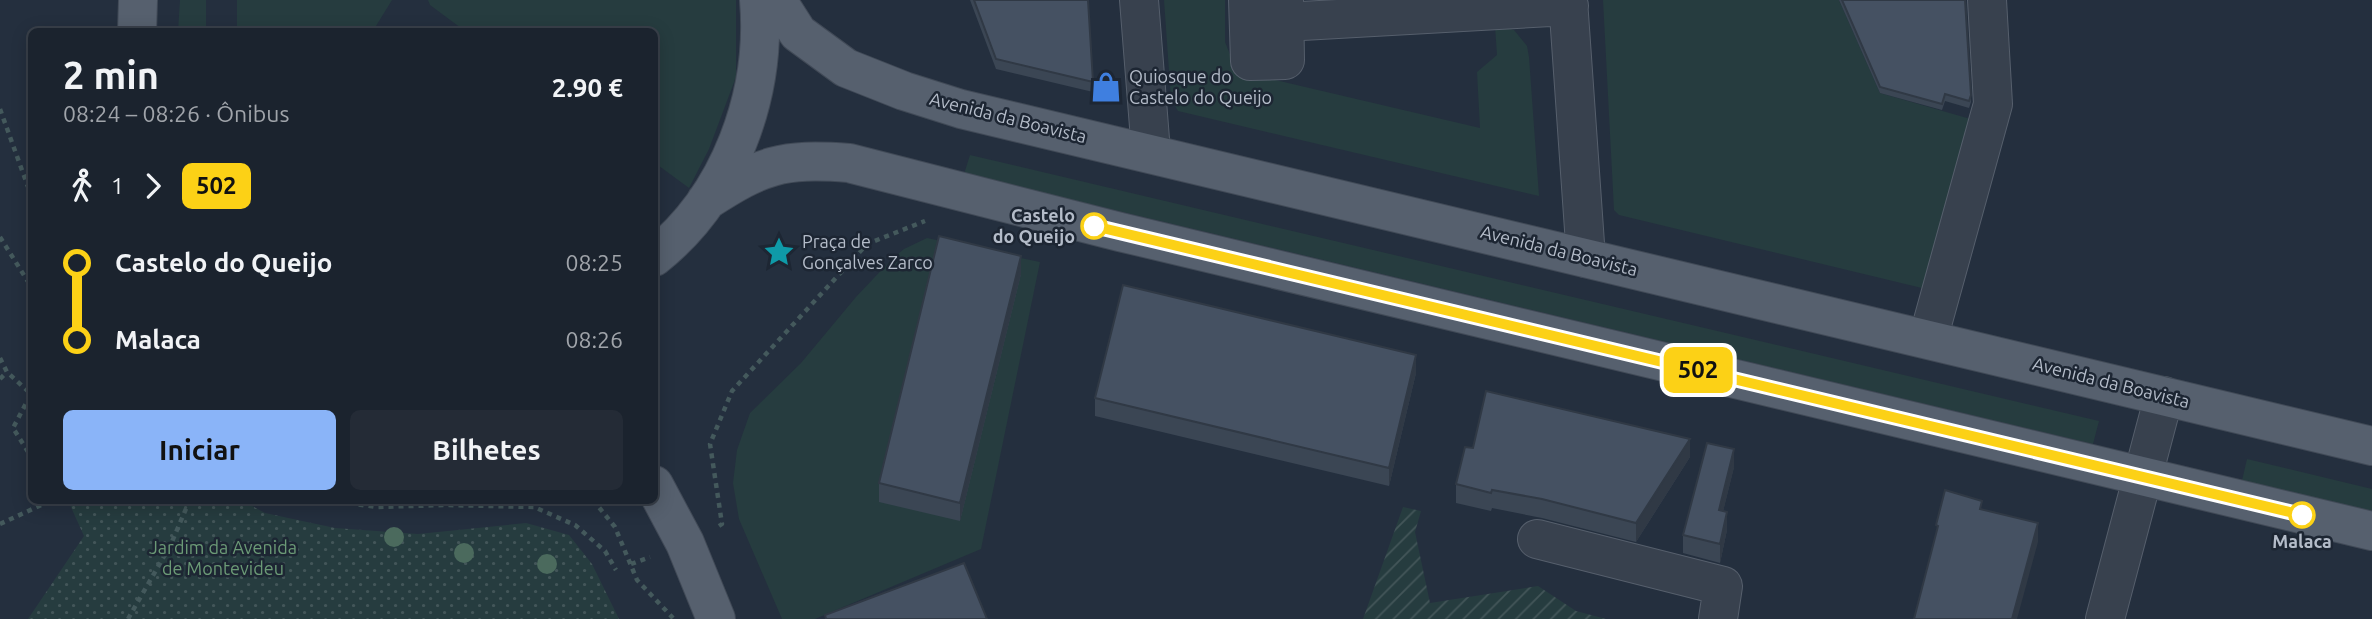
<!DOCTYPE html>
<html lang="pt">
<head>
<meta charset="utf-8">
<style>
  :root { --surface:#1b232e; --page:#242b36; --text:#f1f3f6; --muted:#a0a4aa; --line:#39404a; --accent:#8ab4f8 }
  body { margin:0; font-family:Ubuntu,sans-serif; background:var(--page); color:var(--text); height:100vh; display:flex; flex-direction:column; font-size:26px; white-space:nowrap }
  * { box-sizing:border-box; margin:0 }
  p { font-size:23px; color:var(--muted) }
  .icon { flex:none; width:38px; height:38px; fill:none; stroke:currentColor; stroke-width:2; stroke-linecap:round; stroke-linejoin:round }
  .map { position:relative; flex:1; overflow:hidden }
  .drawer { position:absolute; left:28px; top:28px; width:630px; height:476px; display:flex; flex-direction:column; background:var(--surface); border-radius:10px; box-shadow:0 4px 18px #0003,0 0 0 2px var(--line) }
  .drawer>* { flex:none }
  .badge { padding:0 14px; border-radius:10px; font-size:24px; line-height:46px }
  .map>.badge { position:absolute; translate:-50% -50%; box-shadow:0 0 0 4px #fff }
  .legs { display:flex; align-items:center; gap:10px; height:77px; padding:0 35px; font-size:23px }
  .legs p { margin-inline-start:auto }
  .overview { display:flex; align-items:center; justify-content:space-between; height:119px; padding:0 35px }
  h1 { font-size:38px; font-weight:700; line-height:52px }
  .primary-button { display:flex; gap:14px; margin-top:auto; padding:14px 35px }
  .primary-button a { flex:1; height:80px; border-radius:10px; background:var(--accent); color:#111; font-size:28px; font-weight:700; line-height:80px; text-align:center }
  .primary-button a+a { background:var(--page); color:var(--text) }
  ul { padding:0 35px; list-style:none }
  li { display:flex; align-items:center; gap:24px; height:77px; font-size:26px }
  li i { display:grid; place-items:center; width:10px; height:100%; margin:0 9px; background:currentColor }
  li i::after { content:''; width:18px; height:18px; margin:-9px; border:5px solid; border-radius:50%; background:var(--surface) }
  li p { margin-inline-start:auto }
  li:first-child i { background:linear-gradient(#0000 50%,currentColor 0) }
  li:last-child i { background:linear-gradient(currentColor 50%,#0000 0) }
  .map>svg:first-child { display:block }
  .grass { fill:#263c3f }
  .park { fill:url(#park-dots) }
  .garden { fill:url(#garden-furrows) }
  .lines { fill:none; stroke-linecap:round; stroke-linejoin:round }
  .minor-casing { stroke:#565f6c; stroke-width:40 }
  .major-casing { stroke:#414a57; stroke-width:40 }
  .path { stroke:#44595c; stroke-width:4.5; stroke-dasharray:5 5; stroke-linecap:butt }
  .minor { stroke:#38414e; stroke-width:38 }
  .major { stroke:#56606e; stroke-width:38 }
  .tree { fill:#4b6a5d }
  .wall { fill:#3b4654 }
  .shaded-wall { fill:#303945 }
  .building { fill:#455162; stroke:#303945; stroke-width:2 }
  .line-1-casing { stroke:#fff; stroke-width:16 }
  .line-1 { stroke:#fcd116; stroke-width:10 }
  .stop-1-dot { fill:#fff; stroke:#fcd116; stroke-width:3.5 }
  .labels { text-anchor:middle; stroke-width:5; stroke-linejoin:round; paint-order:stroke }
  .poi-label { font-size:18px; fill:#b4bcc9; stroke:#1d2633; text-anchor:start }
  .street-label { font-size:18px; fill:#b4bcc9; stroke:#1d2633 }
  .stop-label { font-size:18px; font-weight:bold; fill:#b4bcc9; stroke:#1d2633; text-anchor:end }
  .park-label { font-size:18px; fill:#6b9a76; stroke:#1d2633 }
</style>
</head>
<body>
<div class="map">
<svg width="2372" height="619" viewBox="0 0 2372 619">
  <defs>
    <pattern id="park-dots" width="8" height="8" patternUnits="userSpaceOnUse" patternTransform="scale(1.75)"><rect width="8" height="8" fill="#263c3f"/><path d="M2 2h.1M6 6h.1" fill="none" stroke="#435659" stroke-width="1.8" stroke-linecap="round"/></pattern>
    <pattern id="garden-furrows" width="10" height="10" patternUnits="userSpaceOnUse" patternTransform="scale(1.75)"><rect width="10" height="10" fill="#263c3f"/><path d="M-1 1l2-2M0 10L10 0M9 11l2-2" fill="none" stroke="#435659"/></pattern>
  </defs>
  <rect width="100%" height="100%" fill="#242f3e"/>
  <path class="grass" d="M180,0H206V31H178Z
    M237,0H392L376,26L357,32L237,31Z
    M428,0H736V77L709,149L689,188L655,163L654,32L465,31L430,5Z
    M1164,0H1225V42L1231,57L1258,76L1480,128L1477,72L1497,55L1495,26L1514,30L1527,46L1529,57L1539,196L1178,111L1171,99Z
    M1603,0H1839L1880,93L1974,120L1926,289L1619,215L1614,210Z
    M970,155L2099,421L2093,444L964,174Z
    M927,238L1040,262L981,549L815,619H782L739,519L733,483L737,450L750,413L801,363L856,297L891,260L904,249Z
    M2247,459L2372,489V516L2241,485Z"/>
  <path class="park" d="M80,501H243L265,513L335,528L418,534L526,523L569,535L592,564L619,619H28L84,536L70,505Z"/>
  <path class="garden" d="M1403,507L1421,511L1415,532L1430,603L1538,586L1576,611L1606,619H1363Z"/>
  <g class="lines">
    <g class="minor-casing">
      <path id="minor" d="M1139,0L1151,152
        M1248,0L1250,61L1285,60L1284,0
        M1568,0L1586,258
        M1284,22L1569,6
        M1928,339L1993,104L1987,0
        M1537,539L1723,586L1718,619
        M2105,619L2164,396"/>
    </g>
    <g class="major-casing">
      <path id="major" d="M777,0L798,33L846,68L904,91L961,109L2372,446
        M137,32L138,0
        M706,201C762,165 781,158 849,163L1120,232L2372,531
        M654,257C730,197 767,94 759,0
        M654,485L685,543L716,619"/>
    </g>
    <path class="path" d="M0,109L32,198
      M0,237L32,288
      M0,358L7,372L31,394L13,428L32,458
      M0,379L7,372
      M329,500L376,507L446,505L534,507L575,525L605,551L616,570
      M593,500L615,527L637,580L673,618
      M0,524L52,500
      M719,526L722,524L710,444L732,391L867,244L925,221
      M631,564L650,557
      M128,619L171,544L188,504L183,500"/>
    <use href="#minor" class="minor"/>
    <use href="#major" class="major"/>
  </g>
  <g class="tree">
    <circle cx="394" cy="537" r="10"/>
    <circle cx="464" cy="553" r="10"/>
    <circle cx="547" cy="564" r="10"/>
  </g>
  <path class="wall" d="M970,0H1088L1093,92L996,69Z
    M1839,0H1966L1971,102L1969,108L1945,101L1942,110L1880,93Z
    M1021,274L960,521L879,502V483Z
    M1416,373L1389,486L1095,416V398Z
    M1473,448L1690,457L1636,542L1542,518L1492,508L1491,511L1456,503V484Z
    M1734,467L1723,511L1727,530L1720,563L1683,553V535Z"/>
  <path class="shaded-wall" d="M1021,256V274L960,521V503Z
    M1416,355V373L1389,486V468Z
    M1690,439V457L1636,542V523Z
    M1734,449V467L1719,528V510Z
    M1727,512V530L1720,563V544Z
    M2038,523V542L2017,619H2012Z"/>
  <path class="building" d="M974,0H1088L1093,82L996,59Z
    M1842,0H1965L1971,95L1969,101L1945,94L1942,104L1880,87Z
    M939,236L1021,256L960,503L879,483Z
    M1123,285L1416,355L1389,468L1095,398Z
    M1486,391L1690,439L1636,523L1542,499L1492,490L1491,493L1456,484L1465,447L1473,448Z
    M1707,443L1734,449L1719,510L1727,512L1720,544L1683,535Z
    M1945,490L1982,501L1980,509L2038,523L2012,619H1914L1938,526L1936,525Z
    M964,563L987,619H826L825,615Z"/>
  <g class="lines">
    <g class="line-1-casing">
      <path id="line-1" d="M1094,226L2302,515"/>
    </g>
    <use href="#line-1" class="line-1"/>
  </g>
  <defs>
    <g id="shop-bare" transform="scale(2.415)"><path d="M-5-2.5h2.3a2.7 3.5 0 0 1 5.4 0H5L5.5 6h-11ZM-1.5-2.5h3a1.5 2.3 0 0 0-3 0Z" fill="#3f7fe0" stroke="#1d2633" stroke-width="2.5" paint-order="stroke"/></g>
    <g id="sight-bare" transform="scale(2.415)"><path d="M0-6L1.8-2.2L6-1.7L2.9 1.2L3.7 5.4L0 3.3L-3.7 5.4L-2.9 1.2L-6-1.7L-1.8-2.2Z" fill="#0f9aa8" stroke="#1d2633" stroke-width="2.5" paint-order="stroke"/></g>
  </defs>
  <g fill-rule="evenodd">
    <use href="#shop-bare" x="1106" y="87"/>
    <use href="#sight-bare" x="779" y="252"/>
  </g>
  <g class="stop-1-dot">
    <circle cx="1094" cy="226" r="12"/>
    <circle cx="2302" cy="515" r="12"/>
  </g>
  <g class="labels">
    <g class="poi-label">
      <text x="1129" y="83">Quiosque do<tspan x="1129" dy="21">Castelo do Queijo</tspan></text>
      <text x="802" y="248">Praça de<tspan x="802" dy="21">Gonçalves Zarco</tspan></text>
    </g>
    <g class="street-label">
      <text transform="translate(1008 118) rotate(14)" y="6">Avenida da Boavista</text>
      <text transform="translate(1559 251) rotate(14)" y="6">Avenida da Boavista</text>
      <text transform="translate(2111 383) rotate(14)" y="6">Avenida da Boavista</text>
    </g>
    <g class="stop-label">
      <text x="1075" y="222">Castelo<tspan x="1075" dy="21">do Queijo</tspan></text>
      <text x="2302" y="548" text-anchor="middle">Malaca</text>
    </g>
    <g class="park-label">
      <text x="223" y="554">Jardim da Avenida<tspan x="223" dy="21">de Montevideu</tspan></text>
    </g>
  </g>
</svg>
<b class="badge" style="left:1698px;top:370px;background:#fcd116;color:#111">502</b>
<section class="drawer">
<div class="overview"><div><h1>2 min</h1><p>08:24 – 08:26 · Ônibus</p></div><b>2.90 €</b></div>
<div class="legs"><svg class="icon" aria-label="walk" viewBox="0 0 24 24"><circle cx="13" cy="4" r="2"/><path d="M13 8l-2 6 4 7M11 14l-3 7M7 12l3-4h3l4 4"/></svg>1<svg class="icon" aria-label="forward" viewBox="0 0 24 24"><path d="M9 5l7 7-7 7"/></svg><b class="badge" style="background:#fcd116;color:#111">502</b></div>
<ul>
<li><i style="color:#fcd116"></i><b>Castelo do Queijo</b><p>08:25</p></li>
<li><i style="color:#fcd116"></i><b>Malaca</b><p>08:26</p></li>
</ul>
<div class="primary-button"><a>Iniciar</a><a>Bilhetes</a></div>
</section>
</div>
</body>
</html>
